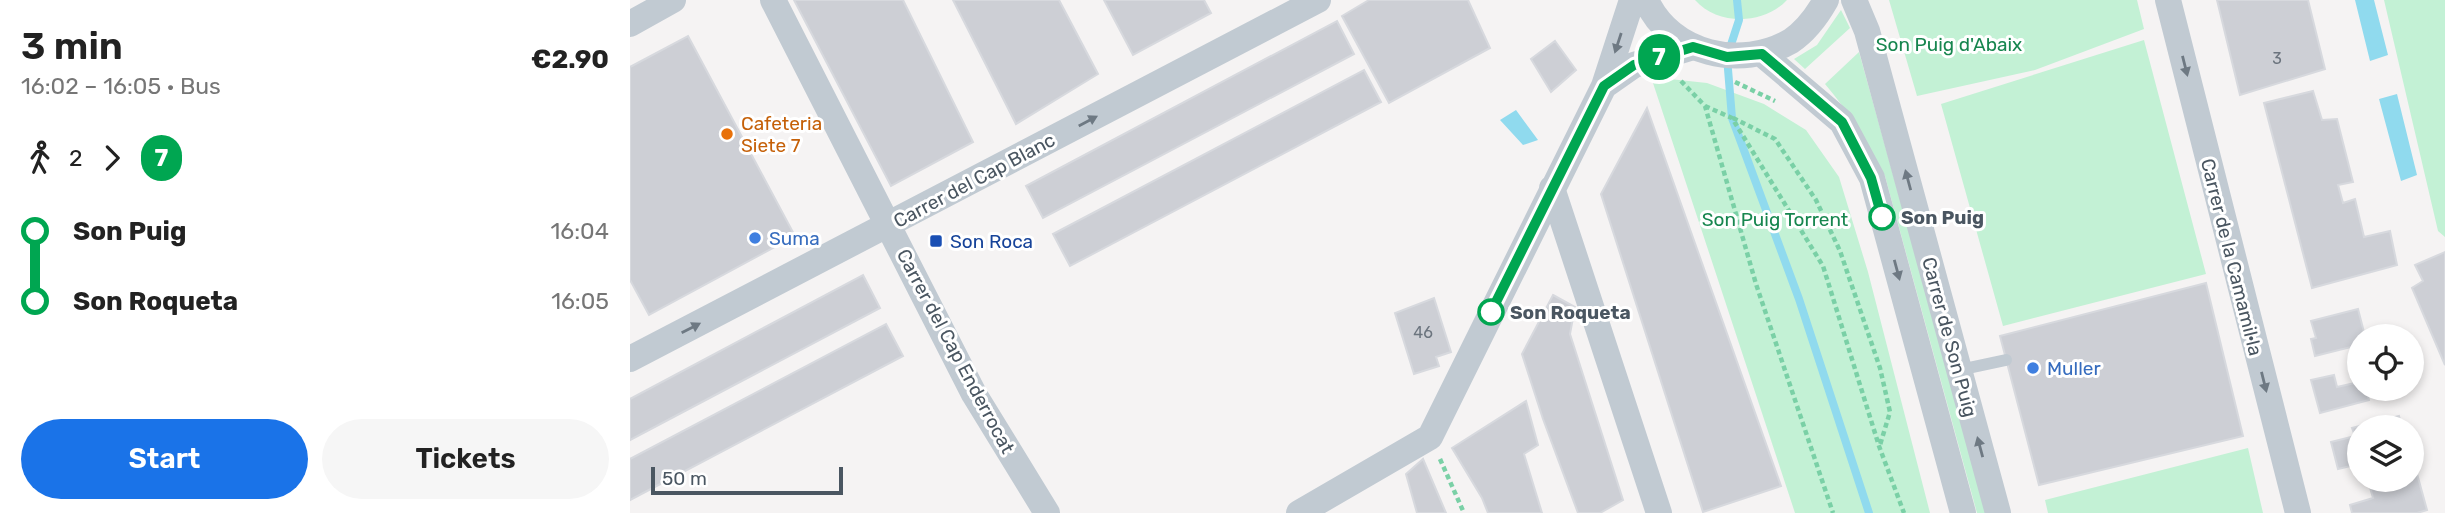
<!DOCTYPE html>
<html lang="en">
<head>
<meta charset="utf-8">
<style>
  :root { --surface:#fff; --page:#f6f6f6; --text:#222; --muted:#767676; --accent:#1a73e8 }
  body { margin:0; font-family:Rubik,sans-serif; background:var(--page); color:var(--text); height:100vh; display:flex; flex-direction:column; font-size:26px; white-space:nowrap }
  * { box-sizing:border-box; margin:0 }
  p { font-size:23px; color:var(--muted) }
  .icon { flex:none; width:38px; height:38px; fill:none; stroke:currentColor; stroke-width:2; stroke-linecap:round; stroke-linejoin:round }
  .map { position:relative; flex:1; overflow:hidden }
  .sheet { display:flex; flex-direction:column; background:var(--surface); width:630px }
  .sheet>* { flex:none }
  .badge { padding:0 14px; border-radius:23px; font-size:24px; line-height:46px }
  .buttons { position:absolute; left:1717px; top:324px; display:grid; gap:14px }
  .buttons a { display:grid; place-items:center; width:77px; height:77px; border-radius:50%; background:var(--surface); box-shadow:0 4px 10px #0003; font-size:35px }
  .scale { position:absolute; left:21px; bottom:18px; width:192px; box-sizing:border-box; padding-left:7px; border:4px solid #4a5661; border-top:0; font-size:19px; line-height:24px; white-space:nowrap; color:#4a5661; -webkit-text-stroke:5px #fff; paint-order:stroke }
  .map>.badge { position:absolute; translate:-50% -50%; box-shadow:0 0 0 4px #fff }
  .legs { display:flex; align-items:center; gap:10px; height:77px; padding:0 21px; font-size:23px }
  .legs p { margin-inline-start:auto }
  .headline { display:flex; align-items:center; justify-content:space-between; height:119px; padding:0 21px }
  h1 { font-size:38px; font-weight:600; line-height:52px }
  .cta { display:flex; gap:14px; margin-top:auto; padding:14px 21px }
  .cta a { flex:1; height:80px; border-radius:42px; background:var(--accent); color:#fff; font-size:28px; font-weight:600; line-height:80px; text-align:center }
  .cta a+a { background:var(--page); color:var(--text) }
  ul { padding:0 21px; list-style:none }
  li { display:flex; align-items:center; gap:24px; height:70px; font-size:26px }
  li i { display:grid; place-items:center; width:10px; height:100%; margin:0 9px; background:currentColor }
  li i::after { content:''; width:18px; height:18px; margin:-9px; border:5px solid; border-radius:50%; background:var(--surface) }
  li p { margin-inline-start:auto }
  li:first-child i { background:linear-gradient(#0000 50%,currentColor 0) }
  li:last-child i { background:linear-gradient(currentColor 50%,#0000 0) }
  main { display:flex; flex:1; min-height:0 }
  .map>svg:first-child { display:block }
  .green { fill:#c3f1d5 }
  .water { fill:#90daee }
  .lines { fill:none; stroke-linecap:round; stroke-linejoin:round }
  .stream { stroke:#90daee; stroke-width:8 }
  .building { fill:#cdcfd5; stroke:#d7d9de; stroke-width:2 }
  .path { stroke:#7ad0a6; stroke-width:4.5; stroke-dasharray:5 3.5; stroke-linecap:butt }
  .service { stroke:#c1cad2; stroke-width:12 }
  .minor { stroke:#c1cad2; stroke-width:26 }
  .oneway { fill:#6e7983 }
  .line-1-casing { stroke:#fff; stroke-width:16 }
  .line-1 { stroke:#00a651; stroke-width:10 }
  .food-dot { fill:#e8710a; stroke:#fff; stroke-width:2.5 }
  .stop-1-dot { fill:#fff; stroke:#00a651; stroke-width:3.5 }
  .shop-dot { fill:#3f7fe0; stroke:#fff; stroke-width:2.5 }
  .transit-dot { fill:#1a4fb4; stroke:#fff; stroke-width:2.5 }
  .labels { text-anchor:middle; stroke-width:6; stroke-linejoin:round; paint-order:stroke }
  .number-label { font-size:16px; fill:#6b747e }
  .park-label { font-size:19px; fill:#17864f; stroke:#fff }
  .food-label { font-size:19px; fill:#c56008; stroke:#fff; text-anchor:start }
  .street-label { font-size:19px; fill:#4a5661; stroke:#fff }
  .stop-label { font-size:19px; font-weight:bold; fill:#4a5661; stroke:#fff; text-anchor:start }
  .shop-label { font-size:19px; fill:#366cbe; stroke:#fff; text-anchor:start }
  .transit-label { font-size:19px; fill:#164399; stroke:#fff; text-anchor:start }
</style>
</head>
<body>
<main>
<section class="sheet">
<div class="headline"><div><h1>3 min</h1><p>16:02 – 16:05 · Bus</p></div><b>€2.90</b></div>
<div class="legs"><svg class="icon" aria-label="walk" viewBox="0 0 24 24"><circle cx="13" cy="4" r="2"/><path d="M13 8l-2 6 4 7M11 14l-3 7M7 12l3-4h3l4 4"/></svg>2<svg class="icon" aria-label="forward" viewBox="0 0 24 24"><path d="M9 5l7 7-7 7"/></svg><b class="badge" style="background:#00a651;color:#fff">7</b></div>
<ul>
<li><i style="color:#00a651"></i><b>Son Puig</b><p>16:04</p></li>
<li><i style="color:#00a651"></i><b>Son Roqueta</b><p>16:05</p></li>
</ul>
<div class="cta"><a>Start</a><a>Tickets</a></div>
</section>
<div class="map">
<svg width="1815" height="513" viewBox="0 0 1815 513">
  <rect width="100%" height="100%" fill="#f5f3f3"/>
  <path class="green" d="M1065,0H1157C1134,25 1088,26 1065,0Z
    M1259,0H1507L1514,29L1405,70L1287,96Z
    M1754,0H1815V237L1808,231Z
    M1211,10L1220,28L1175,69L1164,59L1187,45Z
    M1514,40L1576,274L1373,326L1311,104Z
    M1229,52L1357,513H1347L1255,176C1238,143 1219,112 1195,84Z
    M1021,77L1077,83L1134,104L1176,130L1209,177L1238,272L1300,513H1165Z
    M1618,448L1633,513H1418L1415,500Z"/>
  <path class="water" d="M1725,0H1744L1758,55L1740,61Z
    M1767,94L1787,175L1771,181L1749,99Z
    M886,110L908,140L893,145L870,120Z"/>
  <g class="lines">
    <path class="stream" d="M1107,0L1109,20L1097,57L1102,118L1169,299L1239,513"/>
  </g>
  <path class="building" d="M164,0H273L343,142L261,186Z
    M323,0H429L468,74L386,124Z
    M474,0H574L581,13L503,55Z
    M739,0H838L860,48L759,103L712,16Z
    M1587,0H1678L1695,69L1610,95Z
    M707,21L724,54L413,218L396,186Z
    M58,36L165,236L19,315L0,280V67Z
    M925,41L946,70L921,92L901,59Z
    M734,70L751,102L440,266L423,234Z
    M1683,91L1692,120L1707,119L1723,182L1708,185L1713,203L1725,199L1734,237L1760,231L1767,265L1682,288L1634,103Z
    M1017,108L1151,486L1073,512L971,194Z
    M1815,252V365L1782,288L1793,281L1785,265Z
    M233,275L250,308L0,440V399Z
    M1576,283L1613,436L1409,485L1370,336Z
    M923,295L945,307L940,334L993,500L970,513H948L913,419L892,354Z
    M804,298L821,352L806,357L809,366L784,374L765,313Z
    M1728,309L1735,336H1729V345L1685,356L1681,339L1686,338L1681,321Z
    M256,324L273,356L0,500V459Z
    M1704,375L1707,387L1729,382V388H1736L1739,400L1690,413L1681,380Z
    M896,401L908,445L894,454L912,513H858L852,498L822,448Z
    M1769,416L1772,427H1729V464L1708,469L1701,442L1725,436L1722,428Z
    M793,459L816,513H787L776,474Z
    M1786,470L1797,510L1787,513H1722L1720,505L1743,498L1739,484L1753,480H1782V471Z"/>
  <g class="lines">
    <path class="path" d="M1051,81L1075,106L1126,284L1203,513
      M1105,82L1145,101
      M1075,106L1102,118L1193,266L1249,446L1274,513
      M1103,118L1145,139L1186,200L1210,251L1250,368L1260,412L1250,445
      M810,459L834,513"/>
    <path class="service" d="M1329,370L1376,360"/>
    <path class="minor" d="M143,0L344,394L417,513
      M1016,0C1041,55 1111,70 1161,41C1176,31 1187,16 1196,0
      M1224,0L1237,31L1368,513
      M1538,0L1668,513
      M0,24L43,0
      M1132,54L1212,122L1242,178L1333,513
      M974,86L1004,65L1063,47
      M922,188L1029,513
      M0,359L688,0
      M669,513L800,437L974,86L1002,0"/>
  </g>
  <defs><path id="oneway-solid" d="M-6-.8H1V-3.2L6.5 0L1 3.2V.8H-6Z" transform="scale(1.75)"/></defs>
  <g class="oneway">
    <use href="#oneway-solid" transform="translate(988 43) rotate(108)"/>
    <use href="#oneway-solid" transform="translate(1555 66) rotate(76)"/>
    <use href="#oneway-solid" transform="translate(458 121) rotate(-28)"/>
    <use href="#oneway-solid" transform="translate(1278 180) rotate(-105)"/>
    <use href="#oneway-solid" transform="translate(1267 270) rotate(75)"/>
    <use href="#oneway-solid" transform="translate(61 328) rotate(-27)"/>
    <use href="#oneway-solid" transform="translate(1634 382) rotate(76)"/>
    <use href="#oneway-solid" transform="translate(1350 447) rotate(-105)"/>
  </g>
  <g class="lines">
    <g class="line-1-casing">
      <path id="line-1" d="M861,312L974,86L1004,65L1063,47L1097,57L1132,54L1212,122L1241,178L1252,217"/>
    </g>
    <use href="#line-1" class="line-1"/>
  </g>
  <circle class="food-dot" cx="97" cy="134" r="7"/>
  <g class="stop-1-dot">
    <circle cx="1252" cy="217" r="12"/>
    <circle cx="861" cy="312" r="12"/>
  </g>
  <g class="shop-dot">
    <circle cx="125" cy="238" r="7"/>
    <circle cx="1403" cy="368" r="7"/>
  </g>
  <rect class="transit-dot" x="299" y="234" width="14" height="14" rx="3.5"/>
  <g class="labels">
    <g class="number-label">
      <text x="1647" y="64">3</text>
      <text x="793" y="338">46</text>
    </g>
    <g class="park-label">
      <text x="1319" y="51">Son Puig d'Abaix</text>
      <text x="1145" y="226">Son Puig Torrent</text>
    </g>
    <g class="food-label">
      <text x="111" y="130">Cafeteria<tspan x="111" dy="22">Siete 7</tspan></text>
    </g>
    <g class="street-label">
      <text transform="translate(344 180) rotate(-28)" y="7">Carrer del Cap Blanc</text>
      <text transform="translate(1602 257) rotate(76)" y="7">Carrer de la Camamil·la</text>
      <text transform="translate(1320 337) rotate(75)" y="7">Carrer de Son Puig</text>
      <text transform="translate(326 351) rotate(62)" y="7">Carrer del Cap Enderrocat</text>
    </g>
    <g class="stop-label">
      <text x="1271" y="224">Son Puig</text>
      <text x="880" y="319">Son Roqueta</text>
    </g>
    <g class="shop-label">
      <text x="139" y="245">Suma</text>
      <text x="1417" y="375">Muller</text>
    </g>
    <g class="transit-label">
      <text x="320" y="248">Son Roca</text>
    </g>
  </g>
</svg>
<div class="buttons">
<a><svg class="icon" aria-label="locate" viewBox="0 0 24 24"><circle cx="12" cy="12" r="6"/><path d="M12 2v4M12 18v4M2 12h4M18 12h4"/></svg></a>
<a><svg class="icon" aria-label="layers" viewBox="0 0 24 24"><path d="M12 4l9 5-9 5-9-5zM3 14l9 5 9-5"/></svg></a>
</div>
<div class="scale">50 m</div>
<b class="badge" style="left:1029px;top:57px;background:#00a651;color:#fff">7</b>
</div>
</main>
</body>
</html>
